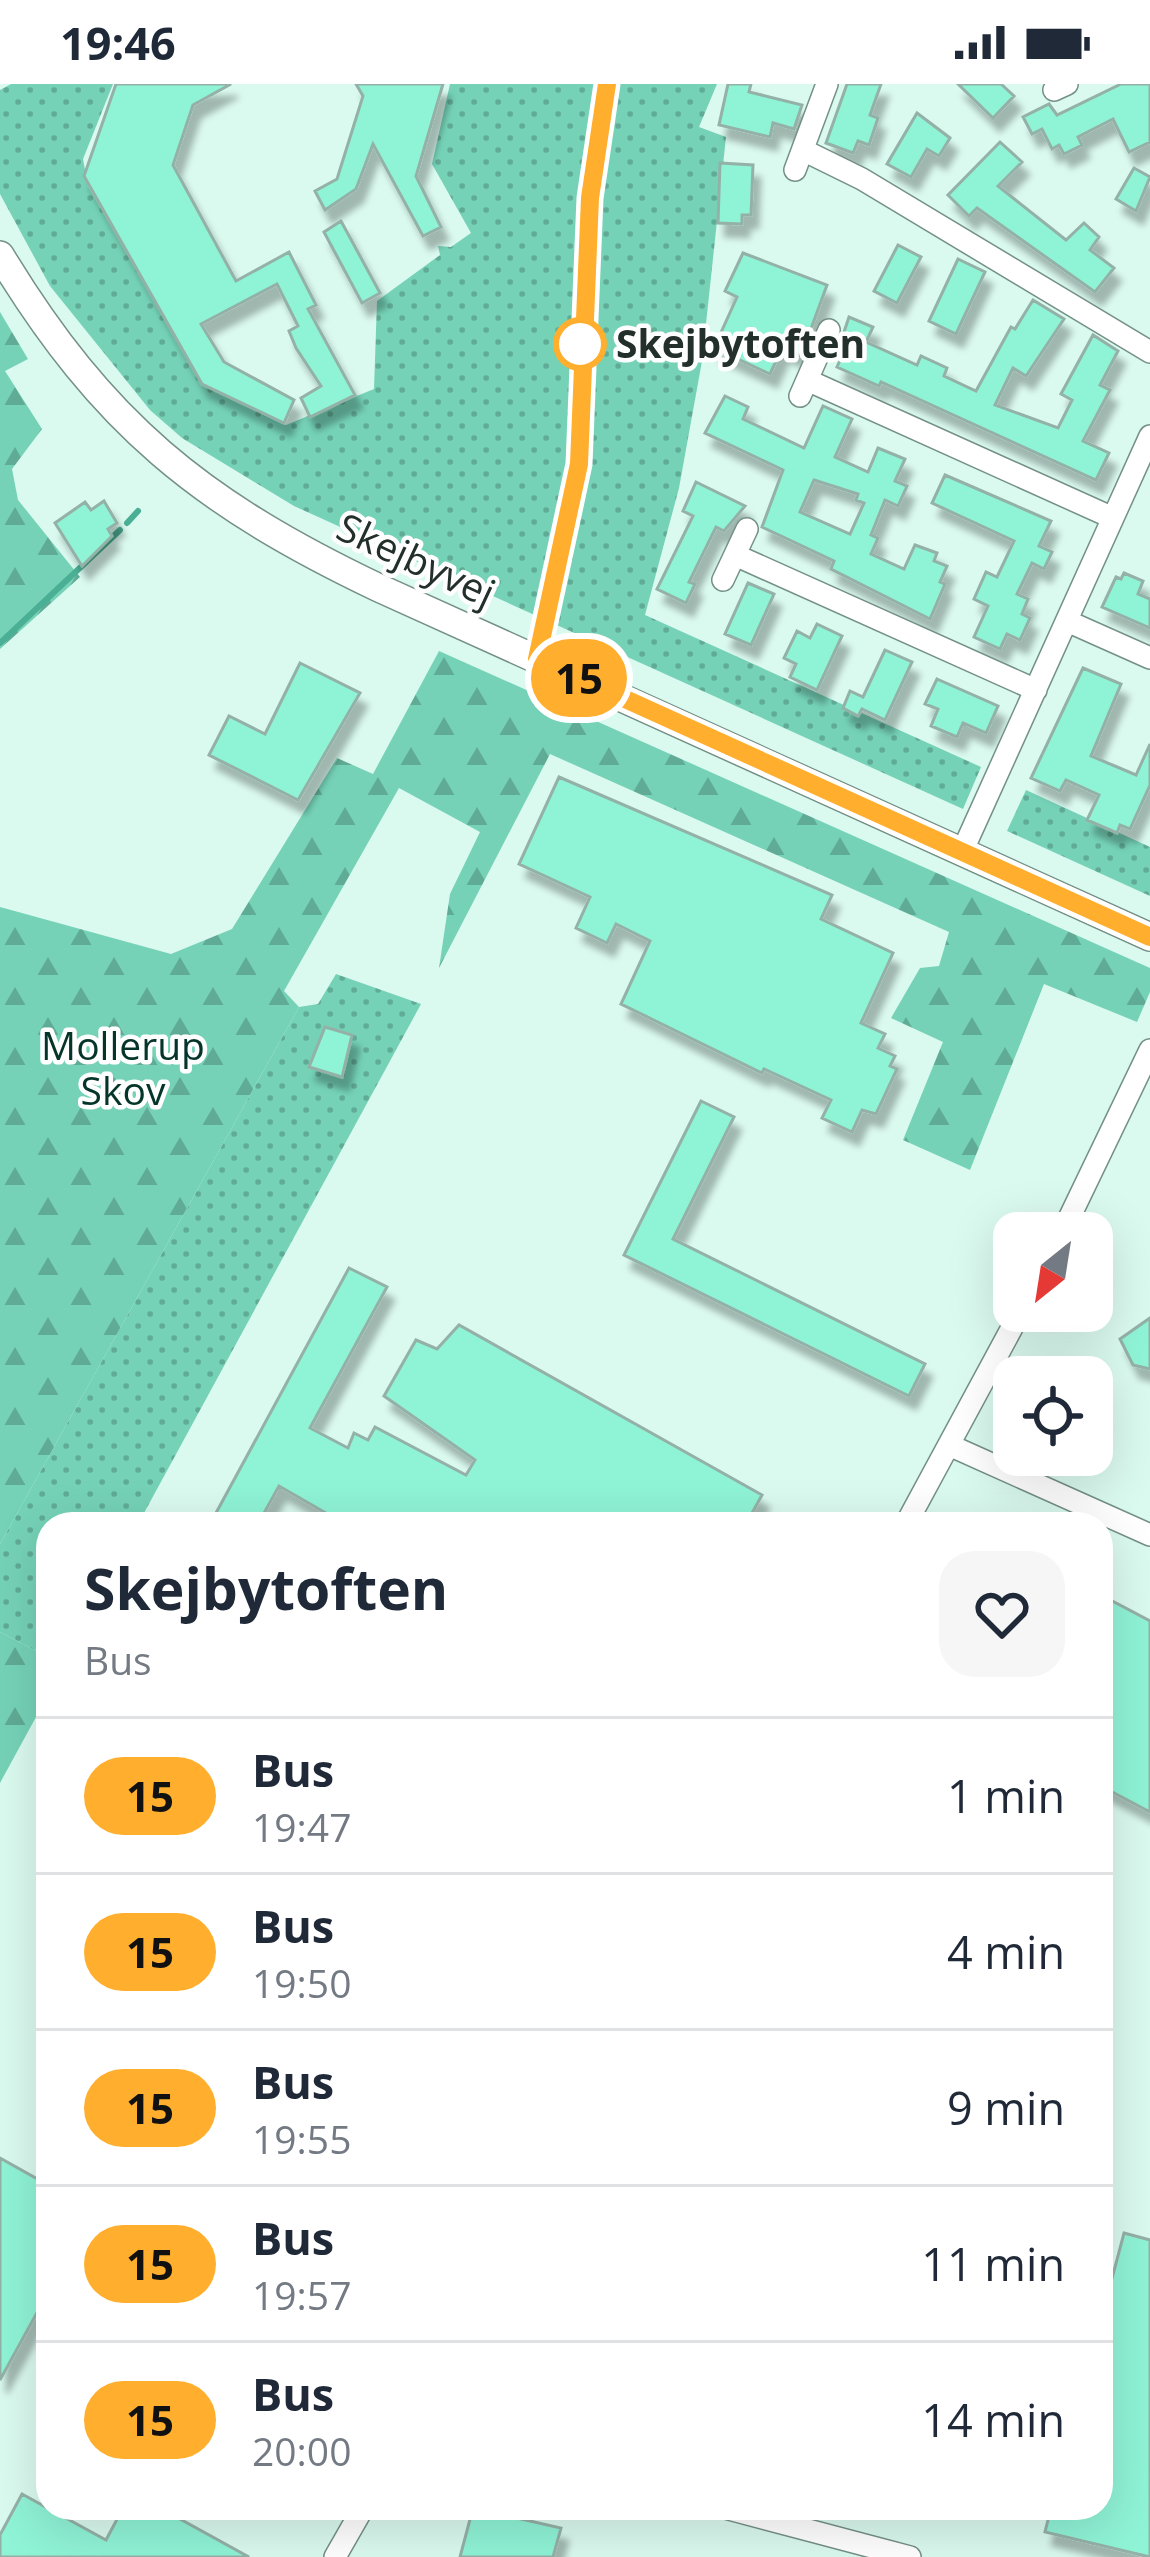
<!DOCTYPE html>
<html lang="en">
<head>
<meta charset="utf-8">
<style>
  :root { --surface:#fff; --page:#f6f6f7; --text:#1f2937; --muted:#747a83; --line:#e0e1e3 }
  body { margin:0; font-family:"Open Sans",sans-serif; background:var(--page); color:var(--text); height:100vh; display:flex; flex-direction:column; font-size:45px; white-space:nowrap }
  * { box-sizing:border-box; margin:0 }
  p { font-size:39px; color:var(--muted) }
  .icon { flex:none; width:66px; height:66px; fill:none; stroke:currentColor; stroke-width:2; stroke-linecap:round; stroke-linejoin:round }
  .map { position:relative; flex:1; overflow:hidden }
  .side { position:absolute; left:36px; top:1428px; width:1077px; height:1008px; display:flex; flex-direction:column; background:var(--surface); border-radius:36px; box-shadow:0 12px 48px #0002 }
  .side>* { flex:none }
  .badge { padding:0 24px; border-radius:39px; font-size:42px; line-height:78px }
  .needle { width:78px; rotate:210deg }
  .buttons { position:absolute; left:993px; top:1128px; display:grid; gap:24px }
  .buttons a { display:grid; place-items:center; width:120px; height:120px; border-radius:24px; background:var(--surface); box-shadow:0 12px 48px #0002; font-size:60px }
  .map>.badge { position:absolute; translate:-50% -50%; box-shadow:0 0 0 6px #fff }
  .round { display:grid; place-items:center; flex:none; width:126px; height:126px; border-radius:36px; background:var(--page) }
  .headline { display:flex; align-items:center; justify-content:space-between; height:204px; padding:0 48px }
  h1 { font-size:57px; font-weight:700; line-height:90px }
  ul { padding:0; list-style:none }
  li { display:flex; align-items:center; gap:36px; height:156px; padding:0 48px; border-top:3px solid var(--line) }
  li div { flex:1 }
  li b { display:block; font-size:45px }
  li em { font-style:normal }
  li .badge { min-width:132px; font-weight:700; text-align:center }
  .status { display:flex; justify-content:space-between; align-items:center; height:84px; padding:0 60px; background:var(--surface); direction:ltr }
  .status svg { height:33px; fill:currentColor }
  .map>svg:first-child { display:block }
  .grass { fill:url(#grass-dots) }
  .forest { fill:url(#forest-firs) }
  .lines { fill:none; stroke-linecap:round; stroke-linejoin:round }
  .stream { stroke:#4aaf94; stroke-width:6 }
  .building { fill:#8ff3d6; stroke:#94b1a7; stroke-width:3; fill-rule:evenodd; filter:url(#shadow) }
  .street-casing { stroke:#749087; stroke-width:24 }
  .secondary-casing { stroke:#749087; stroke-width:30 }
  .street { stroke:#fff; stroke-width:21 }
  .secondary { stroke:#fff; stroke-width:27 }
  .line-casing { stroke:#fff; stroke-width:27 }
  .line { stroke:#ffae2d; stroke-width:18 }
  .stop-dot { fill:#fff; stroke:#ffae2d; stroke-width:6 }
  .labels { text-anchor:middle; stroke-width:9; stroke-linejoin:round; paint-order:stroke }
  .stop-label { font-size:39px; font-weight:bold; fill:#232f2b; stroke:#fefefe; text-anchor:start }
  .street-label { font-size:39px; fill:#232f2b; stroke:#fefefe }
  .park-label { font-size:39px; fill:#05352a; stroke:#fefefe }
</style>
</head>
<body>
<div class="status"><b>19:46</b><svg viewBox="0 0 49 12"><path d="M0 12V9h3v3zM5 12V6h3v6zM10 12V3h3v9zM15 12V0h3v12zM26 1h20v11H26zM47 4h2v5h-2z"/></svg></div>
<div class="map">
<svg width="1150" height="2473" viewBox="0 0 1150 2473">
  <defs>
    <pattern id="grass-dots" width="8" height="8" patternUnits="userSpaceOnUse" patternTransform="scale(3)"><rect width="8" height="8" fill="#75d2b7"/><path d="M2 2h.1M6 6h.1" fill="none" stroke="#60ab95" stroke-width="1.8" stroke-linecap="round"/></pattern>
    <pattern id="forest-firs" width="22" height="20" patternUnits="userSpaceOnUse" patternTransform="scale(3)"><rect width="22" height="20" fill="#75d2b7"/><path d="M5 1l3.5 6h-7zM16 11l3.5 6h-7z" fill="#60ab95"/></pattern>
    <filter id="shadow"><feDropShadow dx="7" dy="13" stdDeviation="3" flood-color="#0004"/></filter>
  </defs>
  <rect width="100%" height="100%" fill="#daf9ef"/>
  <path class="grass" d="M11,0H113L83,75L88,102L200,296L286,341L374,305L377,217L440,171L438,162L451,163L471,149L432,80L450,0H717L699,43L726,53L702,277L679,404L645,531L981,683L963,725L294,422L182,354L150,326L50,202L0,110V6Z
    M1026,706L1150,763V812L1007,747Z
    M336,890L421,920L138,1440H48V1573L0,1548V1460L299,923L318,920Z"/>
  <path class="forest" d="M0,228L28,275L5,287L42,345L12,385L18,416L80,493L0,565Z
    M439,567L1150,884V908L1137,938L1044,900L970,1086L903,1056L943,958L891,934L920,884L939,882L949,848L550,670L439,884L450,810L480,748L399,704L284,907L299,923L0,1460V823L171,870L232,845L337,674L373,690Z
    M0,1548L48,1573V1611L0,1699Z"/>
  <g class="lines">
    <path class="stream" d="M127,439L138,427
      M0,559L120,446"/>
  </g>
  <path class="building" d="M116,0H231L193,21L173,81L236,197L289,168L316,221L308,225L355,311L310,333L301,314L321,302L296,264L289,247L298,242L277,200L201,240L224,278L294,316L284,339L202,300L84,92Z
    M356,0H443L416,92L441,143L423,152L373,60L356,105L325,126L315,107L337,95L363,12Z
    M728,0H751L749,8L802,21L794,45L773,39L770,53L719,41Z
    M847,0H881L870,31L878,34L869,61L858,57L853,69L826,59Z
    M958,0H1001L1014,12L993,34Z
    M1121,0H1150V58L1129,68L1113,35L1078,53L1082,61L1064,70L1059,61L1052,65L1042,45L1032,50L1023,33L1049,20L1057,31Z
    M917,29L950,54L939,72L927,65L911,93L887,80Z
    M1000,58L1022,78L998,102L1066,156L1084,139L1099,153L1090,166L1114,184L1095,208L977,124L969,132L948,111Z
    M720,79L753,81L751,131H742V140L718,139Z
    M1134,84L1150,93L1136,127L1116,115Z
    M341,137L380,209L362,219L324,148Z
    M898,161L921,173L897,219L874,207Z
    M743,169L827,201L801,272L782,264L770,290L714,264L737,213L725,207Z
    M958,175L985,188L956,250L929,237Z
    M1033,216L1064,235L1026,292L1013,284L995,321L1058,344L1072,316L1061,310L1093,251L1118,267L1100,301L1110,306L1083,357L1109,369L1096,396L881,298L879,302L837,283L850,254L843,251L849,233L873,243L866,258L917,281L921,272L947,284L944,292L976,307L1011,243L1015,245Z
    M725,312L748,323L743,335L804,364L823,322L852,335L835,373L868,388L878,364L905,375L895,397L907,402L898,422L885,416L871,451L878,454L871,470L904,485L915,461L937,469L934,477L947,482L940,498L945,500L930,535L831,485L834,477L762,443L783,386L705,349ZM814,396L858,410L856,416L864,419L850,450L800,428Z
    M945,391L1051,437L1039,462L1052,468L1044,485L1032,479L1017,510L1028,515L1022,530L1030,534L1020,556L1007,550L1000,565L974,553L988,522L974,515L986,488L997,493L1014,457L932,419Z
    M696,398L745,422L724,447L716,443L689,498L695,500L686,519L657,505L693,432L683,427Z
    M104,417L117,439L108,445L112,452L82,482L55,439L85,418L91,426Z
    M1124,489L1143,497L1138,510L1150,515V544L1102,523L1116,493L1121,495Z
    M748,499L774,510L751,561L725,550Z
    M817,540L842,552L817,606L790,593L796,580L784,574L797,547L810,554Z
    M885,566L912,578L885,636L862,625L858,632L843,624L850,607L863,613Z
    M300,579L360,609L298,716L209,671L229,632L265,650Z
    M1083,584L1121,600L1091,672L1136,691L1150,660V701L1130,745L1120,741L1117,749L1087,736L1099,711L1066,696L1060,707L1031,694Z
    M937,595L998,622L986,649L963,639L957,653L931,642L938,625L925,620Z
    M559,693L832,811L821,835L893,869L861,939L885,950L878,964L895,972L890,982L897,985L876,1030L862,1026L852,1048L822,1034L831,1016L764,985L762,989L621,920L650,857L616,840L607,859L576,844L590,813L519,780Z
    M325,943L352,951L342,993L309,983Z
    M701,1017L734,1033L673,1155L925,1280L909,1312L624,1171Z
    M349,1184L387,1203L310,1344L348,1364L354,1349L368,1356L375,1343L466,1391L475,1376L384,1312L416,1256L437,1265L459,1241L762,1411L746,1440H345L279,1402L258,1440H210Z
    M1150,1234V1285L1133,1281L1120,1255Z
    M1101,1511L1150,1537V1728L1101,1702Z
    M0,2074L48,2101V2230L39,2225L0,2296Z
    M1124,2149L1150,2156V2473L1045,2448L1051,2424H1101V2236Z
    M22,2410L106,2456L123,2424H160L249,2473H0V2451Z
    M473,2424L561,2444L553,2473H460Z"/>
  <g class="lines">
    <g class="street-casing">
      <path id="street" d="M1054,6L1067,0
        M803,66L862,95L1150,268
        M795,86L827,0
        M807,296L1113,434
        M800,312L829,246
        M735,471L1036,606
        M723,496L747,445
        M1067,537L1150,574
        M962,768L1150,352
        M1062,1149L1150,966
        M949,1361L1150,1451
        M906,1440L1021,1227
        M725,2424L910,2473
        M335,2473L363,2424"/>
    </g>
    <g class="secondary-casing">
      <path id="secondary" d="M0,171C103,341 201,419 379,504L1150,853"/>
    </g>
    <use href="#street" class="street"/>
    <use href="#secondary" class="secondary"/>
  </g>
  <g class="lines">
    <g class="line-casing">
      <path id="line" d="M607,0L590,114L579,380L537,575L1150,853"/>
    </g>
    <use href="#line" class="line"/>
  </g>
  <circle class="stop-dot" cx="580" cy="260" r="24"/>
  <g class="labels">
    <g class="stop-label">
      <text x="616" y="274">Skejbytoften</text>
    </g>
    <g class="street-label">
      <text transform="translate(416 476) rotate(25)" y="14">Skejbyvej</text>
    </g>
    <g class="park-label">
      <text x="123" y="976">Mollerup<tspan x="123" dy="45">Skov</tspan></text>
    </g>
  </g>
</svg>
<div class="buttons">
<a><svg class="needle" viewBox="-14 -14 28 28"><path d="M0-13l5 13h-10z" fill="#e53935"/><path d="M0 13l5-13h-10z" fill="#747a83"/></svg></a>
<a><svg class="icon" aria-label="locate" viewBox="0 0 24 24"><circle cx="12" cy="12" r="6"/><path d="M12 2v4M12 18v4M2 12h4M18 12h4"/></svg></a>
</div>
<b class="badge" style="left:579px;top:594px;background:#ffae2d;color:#111">15</b>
<section class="side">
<div class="headline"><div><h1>Skejbytoften</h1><p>Bus</p></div><a class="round"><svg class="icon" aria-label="heart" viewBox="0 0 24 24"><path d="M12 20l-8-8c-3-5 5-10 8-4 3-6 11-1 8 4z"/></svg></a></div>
<ul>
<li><span class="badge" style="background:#ffae2d;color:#111">15</span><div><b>Bus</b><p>19:47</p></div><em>1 min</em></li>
<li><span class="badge" style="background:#ffae2d;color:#111">15</span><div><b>Bus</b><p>19:50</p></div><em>4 min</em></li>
<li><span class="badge" style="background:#ffae2d;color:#111">15</span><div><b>Bus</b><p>19:55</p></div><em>9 min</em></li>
<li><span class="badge" style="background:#ffae2d;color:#111">15</span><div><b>Bus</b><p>19:57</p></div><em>11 min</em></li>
<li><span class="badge" style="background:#ffae2d;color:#111">15</span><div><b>Bus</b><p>20:00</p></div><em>14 min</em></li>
</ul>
</section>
</div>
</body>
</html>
